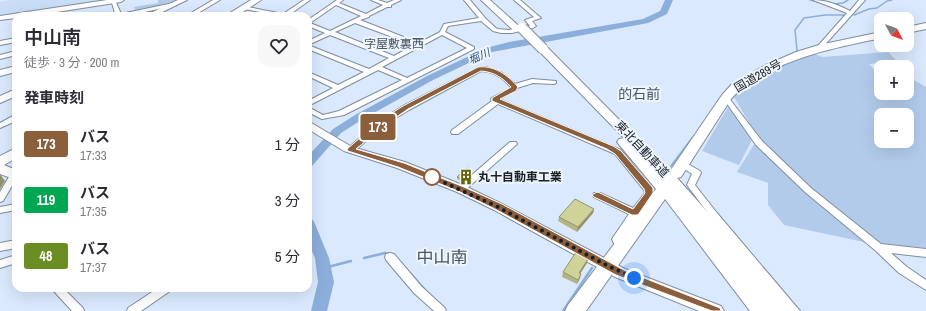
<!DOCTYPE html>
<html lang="ja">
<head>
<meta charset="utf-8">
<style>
  :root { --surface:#fff; --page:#f7f7f7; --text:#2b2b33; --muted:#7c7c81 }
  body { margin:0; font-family:"Archivo Narrow","Noto Sans JP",sans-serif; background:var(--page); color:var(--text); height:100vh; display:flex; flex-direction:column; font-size:15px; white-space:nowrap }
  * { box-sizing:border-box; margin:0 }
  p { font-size:13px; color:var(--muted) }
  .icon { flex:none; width:22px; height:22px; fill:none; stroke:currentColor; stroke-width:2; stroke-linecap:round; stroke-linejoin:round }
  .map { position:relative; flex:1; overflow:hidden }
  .sheet { position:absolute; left:12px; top:12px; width:300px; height:280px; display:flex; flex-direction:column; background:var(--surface); border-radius:12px; box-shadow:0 4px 16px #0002 }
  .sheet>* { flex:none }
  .badge { padding:0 8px; border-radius:3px; font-size:14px; line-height:26px }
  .needle { width:26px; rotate:131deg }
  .fabs { position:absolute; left:874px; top:12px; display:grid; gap:8px }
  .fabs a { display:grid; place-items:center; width:40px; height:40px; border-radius:8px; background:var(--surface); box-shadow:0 4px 16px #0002; font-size:20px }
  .you { position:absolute; width:20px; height:20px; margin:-10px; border:3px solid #fff; border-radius:50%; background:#1a73e8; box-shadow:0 0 0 6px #1a73e833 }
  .map>.badge { position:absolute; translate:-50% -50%; box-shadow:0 0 0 2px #fff }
  h2 { padding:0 12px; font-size:15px; line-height:36px }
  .round { display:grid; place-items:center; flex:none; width:42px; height:42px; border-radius:12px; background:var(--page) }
  .headline { display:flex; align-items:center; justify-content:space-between; height:68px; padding:0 12px }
  h1 { font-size:19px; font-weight:600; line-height:30px }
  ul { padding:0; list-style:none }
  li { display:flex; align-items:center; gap:12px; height:56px; padding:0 12px }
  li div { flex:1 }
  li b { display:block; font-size:15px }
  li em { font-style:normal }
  li .badge { min-width:44px; font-weight:700; text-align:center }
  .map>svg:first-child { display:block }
  .built { fill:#c9ddf6 }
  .green { fill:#b3cbeb; fill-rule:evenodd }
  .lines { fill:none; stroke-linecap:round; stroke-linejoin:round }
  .stream-far2 { stroke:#8caedb; stroke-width:1.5 }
  .stream-far1 { stroke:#8caedb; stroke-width:2 }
  .stream { stroke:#8caedb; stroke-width:2.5 }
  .river { fill:#8caedb; fill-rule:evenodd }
  .street-casing { stroke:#7f8d9f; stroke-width:2 }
  .secondary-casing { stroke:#7f8d9f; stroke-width:2 }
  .highway-casing { stroke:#7f8d9f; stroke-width:2 }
  .street { fill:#fff; fill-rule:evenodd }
  .secondary { fill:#fff; fill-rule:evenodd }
  .highway { fill:#fff; fill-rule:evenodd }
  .highway-bridge-casing { stroke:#7f8d9f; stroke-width:12; stroke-linecap:butt }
  .highway-bridge { stroke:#fff; stroke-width:10 }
  .wall { fill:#b3b584 }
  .shaded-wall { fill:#92946b }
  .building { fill:#d0d399; stroke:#92946b }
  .line { fill:#8b5e3c; stroke:#fff }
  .walk { stroke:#1a1f26; stroke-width:4; stroke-dasharray:0 7.2 }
  .stop-dot { fill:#fff; stroke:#8b5e3c; stroke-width:2 }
  .labels { text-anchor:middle; stroke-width:4; stroke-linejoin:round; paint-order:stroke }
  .far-water-label { font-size:11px; font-style:italic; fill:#245189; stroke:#eff5fd }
  .far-quarter-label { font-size:12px; fill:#4a5667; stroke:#eff5fd }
  .street-label { font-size:12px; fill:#1a1f26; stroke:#eff5fd }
  .poi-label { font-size:12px; font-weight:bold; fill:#1a1f26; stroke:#eff5fd; text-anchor:start }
  .quarter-label { font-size:14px; fill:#4a5667; stroke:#eff5fd }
  .near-quarter-label { font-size:17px; fill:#4a5667; stroke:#eff5fd }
</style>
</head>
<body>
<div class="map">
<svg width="926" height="311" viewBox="0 0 926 311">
  <rect width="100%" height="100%" fill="#dae9fd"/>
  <path class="built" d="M11,0H111L0,17V2Z"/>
  <path class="green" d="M158,0H179L136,11L134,7L158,3Z
    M888,52L897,61L869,64L874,69L881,71V93H907V76L926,87V248L859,241L784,225L768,205V183L737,172L758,138L734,97C756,74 786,64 815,54L822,57ZM881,115H907V141H881Z
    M728,107L730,108L752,140L739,165L702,151Z"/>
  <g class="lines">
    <path class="stream-far2" d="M810,0L819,2
      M834,4L843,3L848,0
      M854,15L869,9L877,8L887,1L892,0
      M795,54L797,50L795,30L804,18L825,15H845"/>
    <path class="stream-far1" d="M671,166L693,137"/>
    <path class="stream" d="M364,258L385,253L390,254
      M324,268L351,261
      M410,273L427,292
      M563,311L592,268"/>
    <path class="river" d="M665,0H673L667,14L648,23L492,52L433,80L363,119L341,133L312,166L308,167V156L333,129L355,115L427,76L486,48L509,42L643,19L660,11Z
      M308,219L313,220L315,224L329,258L334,282L327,311H311L318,282L315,258L308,242Z"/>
    <g class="street-casing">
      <path id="street" d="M111,0H115L121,14L173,3L176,5L127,16H116Z
        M213,0H220L193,16H186Z
        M304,0H310L289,15L291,16H279L240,8L243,6L283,14Z
        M337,0H343L339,3L366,14L383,5L371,0H378L387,3L394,0H401L391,5V7H387L369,16V17L360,20L419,43L440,32L444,24L479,18L464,0H470L486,19L497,29L509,30L530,26L525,20L534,17L514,0H520L541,18L532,21L536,26L533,28L512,33H501L493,31L481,21L448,26L445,32L474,47V49L344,115L322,119L308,112V107L323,115L339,111L402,80L378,70L308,106V101L333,88L308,76V72L338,85L364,72L308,49V45L369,69L389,58L330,35L308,45V41L325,33L308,26V20ZM336,5L361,16L330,31L310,23ZM355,23L414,45L394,56L335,32ZM442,35L467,48L407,78L382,67Z
        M813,0C827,0 838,5 850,11L859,0H865L821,49L819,50L816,48L817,47L847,13Z
        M16,38V42L0,45V41Z
        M16,51V55L0,59V55Z
        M486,67L502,73L515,84L532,79L556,81V83L554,84L533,83L517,88L516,90L499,99L621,150L651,187L653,193L622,239L625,248L623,251L620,252L617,251L612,239L629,214L594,197L593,195L594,193H600L633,208L645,193L644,190L615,154L498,104L458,134H452L451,132L452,130L492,101L491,99L492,98L511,88C504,78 493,72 481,71L409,110L388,123L354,151H351L347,149L382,119L403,106L478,68Z
        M726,96L728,97L762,141L811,188L881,244L926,249V257L891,253L907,267L926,280V290L899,273L876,251L805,192L756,145L723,98Z
        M13,116H16V121L0,128V123Z
        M510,142H516L517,144L464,191H458L457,189L458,187Z
        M683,161L700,171L701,173L695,185L717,213L800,311H788L711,217L687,185L692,174L680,166L679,164Z
        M16,169V179L3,201L0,202V192L13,170Z
        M16,204V210L0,213V207Z
        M16,240V248L0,251V243Z
        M390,253L394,254L422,287L445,308L446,311H434L414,293L386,260L385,257L386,254Z
        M16,255V263L0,268V260Z
        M51,288H63L83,308L84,311H72Z
        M158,288H171L170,291L141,311H127L128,308Z"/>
    </g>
    <g class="secondary-casing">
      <path id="secondary" d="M107,0H124L121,2L31,16H16V18L0,20V16Z
        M178,0H187L154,16H144Z
        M16,66V72L0,76V70Z
        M16,89V96L0,103V96Z
        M308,121L352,147L405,162L465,186L502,204L625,269L721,306L724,311H699L615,277L494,210L457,192L397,168L344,151L308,129Z"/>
    </g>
    <g class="highway-casing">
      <path id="highway" d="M251,0H261L237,16H225Z
        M481,0H490L520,27L522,29L520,31H514Z
        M926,23V29L907,33V27Z
        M881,32V38C840,47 800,54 763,75C750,83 740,88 731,99L681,177L677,178L730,237L785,305L788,311H750L665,199L586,311H565L568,305L656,189L617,142L619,139L624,138L539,51L538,49L539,47H547L670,171L722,95L732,84L766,65L796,52L819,45Z
        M16,148V158L4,165L16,170V176L11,178L0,174V156Z"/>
    </g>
    <use href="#street" class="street"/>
    <use href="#secondary" class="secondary"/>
    <use href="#highway" class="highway"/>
    <g class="highway-bridge-casing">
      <path id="highway-bridge" d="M522,28L543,49"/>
    </g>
    <use href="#highway-bridge" class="highway-bridge"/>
  </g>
  <path class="wall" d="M472,173L462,182L457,179V177Z
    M594,209L593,213L577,232L558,221L559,217Z
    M588,259L587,263L580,273V278L577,284L562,277L563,272Z"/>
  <path class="shaded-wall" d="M472,171V173L462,182V179Z
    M0,174L5,181L0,189Z
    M594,209L593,213L577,232L578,227Z
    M588,259L587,263L578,277L579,273Z
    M581,274L580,278L577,284L578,280Z"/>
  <path class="building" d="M467,168L472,171L462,179L457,177Z
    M575,199L594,209L578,227L559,217Z
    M576,252L588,259L579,273L581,274L578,280L563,272Z"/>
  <path class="line" d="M478,67C494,65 508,75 518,87L516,91L500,99L613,146L621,151L653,188V193L638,215H632L594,197L592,195L597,192L600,193L633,209L645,193L644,189L615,154L607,149L492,101V98L511,87C503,78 494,72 481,71L408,109L388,123L356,149L404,163L464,187L502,204L624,270L720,308L721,311H712L616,275L495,209L458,191L398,167L348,151L347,149L382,119L403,106Z"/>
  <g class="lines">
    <path class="walk" d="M432,177L498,207L608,266L634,278"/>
  </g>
  <defs>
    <g id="building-bare" transform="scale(1.2)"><path d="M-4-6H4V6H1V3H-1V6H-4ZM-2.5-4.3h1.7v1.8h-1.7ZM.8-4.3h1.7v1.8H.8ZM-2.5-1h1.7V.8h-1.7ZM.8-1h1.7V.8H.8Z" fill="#666701" stroke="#eff5fd" stroke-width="2.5" paint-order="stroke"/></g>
  </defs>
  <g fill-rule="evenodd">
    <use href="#building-bare" x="466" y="177"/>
  </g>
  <circle class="stop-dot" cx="432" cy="177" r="8"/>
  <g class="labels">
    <g class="far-water-label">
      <text transform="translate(479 56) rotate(-24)" y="4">堀川</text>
    </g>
    <g class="far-quarter-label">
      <text x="394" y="48">字屋敷裏西</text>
    </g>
    <g class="street-label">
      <text transform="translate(758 76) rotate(-30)" y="4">国道289号</text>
      <text transform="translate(642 149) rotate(47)" y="4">東北自動車道</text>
    </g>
    <g class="poi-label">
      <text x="478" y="181">丸十自動車工業</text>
    </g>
    <g class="quarter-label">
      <text x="639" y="99">的石前</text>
    </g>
    <g class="near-quarter-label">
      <text x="442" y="263">中山南</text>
    </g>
  </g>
</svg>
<div class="fabs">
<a><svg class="needle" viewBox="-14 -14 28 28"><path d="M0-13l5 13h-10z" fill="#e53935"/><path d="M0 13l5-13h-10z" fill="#7c7c81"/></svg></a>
<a>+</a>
<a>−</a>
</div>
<div class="you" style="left:634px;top:278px"></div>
<b class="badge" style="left:378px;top:127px;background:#8b5e3c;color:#fff">173</b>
<section class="sheet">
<div class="headline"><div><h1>中山南</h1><p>徒歩 · 3 分 · 200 m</p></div><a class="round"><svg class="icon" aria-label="heart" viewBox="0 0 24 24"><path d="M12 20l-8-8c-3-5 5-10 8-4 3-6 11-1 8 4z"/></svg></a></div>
<h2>発車時刻</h2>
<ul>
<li><span class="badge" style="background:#8b5e3c;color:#fff">173</span><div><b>バス</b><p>17:33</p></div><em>1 分</em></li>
<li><span class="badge" style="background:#00a651;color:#fff">119</span><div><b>バス</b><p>17:35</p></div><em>3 分</em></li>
<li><span class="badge" style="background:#6b8e23;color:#fff">48</span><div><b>バス</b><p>17:37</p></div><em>5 分</em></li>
</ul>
</section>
</div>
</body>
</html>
